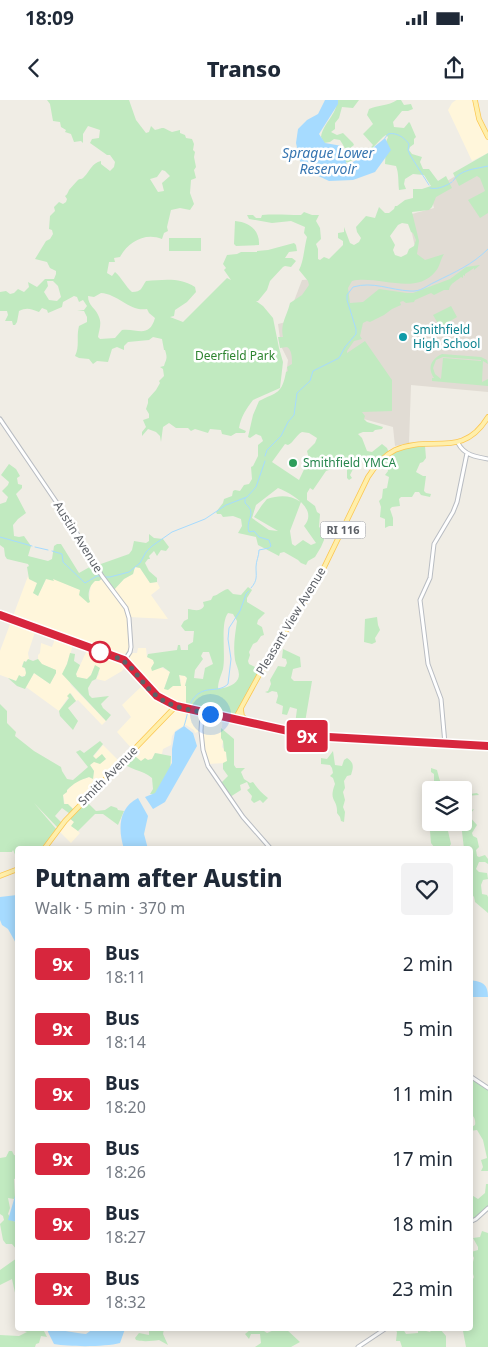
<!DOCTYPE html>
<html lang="en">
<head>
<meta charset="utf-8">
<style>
  :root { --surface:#fff; --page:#f2f2f3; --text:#1f2937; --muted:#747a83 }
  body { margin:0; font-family:"Noto Sans",sans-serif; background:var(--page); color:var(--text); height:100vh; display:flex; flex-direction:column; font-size:19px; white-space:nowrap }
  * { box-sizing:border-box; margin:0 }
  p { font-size:16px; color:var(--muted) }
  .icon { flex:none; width:28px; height:28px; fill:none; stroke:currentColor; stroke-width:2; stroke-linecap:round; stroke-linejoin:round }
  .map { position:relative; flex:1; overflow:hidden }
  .sheet { position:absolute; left:15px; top:746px; width:458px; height:485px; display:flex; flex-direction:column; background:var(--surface); border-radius:5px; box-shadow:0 2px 12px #0003 }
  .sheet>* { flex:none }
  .badge { padding:0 10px; border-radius:4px; font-size:18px; line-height:32px }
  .buttons { position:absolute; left:422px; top:681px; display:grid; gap:10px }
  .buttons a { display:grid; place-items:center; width:50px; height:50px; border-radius:5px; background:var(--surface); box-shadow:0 2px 12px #0003; font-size:25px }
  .you { position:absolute; width:25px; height:25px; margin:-12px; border:4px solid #fff; border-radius:50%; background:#1a73e8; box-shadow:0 0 0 8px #1a73e833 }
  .map>.badge { position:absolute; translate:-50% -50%; box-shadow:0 0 0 2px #fff }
  .round { display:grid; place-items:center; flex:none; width:52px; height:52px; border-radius:5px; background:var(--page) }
  .headline { display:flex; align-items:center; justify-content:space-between; height:85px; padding:0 20px }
  h1 { font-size:24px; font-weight:800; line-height:38px }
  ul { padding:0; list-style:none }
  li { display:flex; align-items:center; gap:15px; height:65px; padding:0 20px }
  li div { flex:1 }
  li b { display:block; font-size:19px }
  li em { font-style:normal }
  li .badge { min-width:55px; font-weight:700; text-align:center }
  .status { display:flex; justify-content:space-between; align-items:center; height:35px; padding:0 25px; background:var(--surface); direction:ltr }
  .status svg { height:14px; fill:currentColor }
  header { display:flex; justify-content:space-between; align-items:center; height:65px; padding:0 20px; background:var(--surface); font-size:22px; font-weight:800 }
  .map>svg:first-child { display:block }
  .commercial { fill:#fff6db }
  .education { fill:#e1dcd4 }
  .green { fill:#c1eac0; fill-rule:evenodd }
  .water { fill:#a6dbff }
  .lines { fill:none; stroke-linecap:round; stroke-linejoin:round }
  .stream { stroke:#a6dbff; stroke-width:1 }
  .secondary-casing { stroke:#b8bcc2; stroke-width:5 }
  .primary-casing { stroke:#fcc752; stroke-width:5.5 }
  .secondary { stroke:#fff; stroke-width:3 }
  .primary { stroke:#ffefab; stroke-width:4 }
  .line-casing { stroke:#fff; stroke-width:11 }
  .line { stroke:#d7263d; stroke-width:8 }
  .walk { stroke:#5d6167; stroke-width:5; stroke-dasharray:0 9 }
  .culture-dot { fill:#0f9aa8; stroke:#fff; stroke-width:2 }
  .leisure-dot { fill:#2e9e5b; stroke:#fff; stroke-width:2 }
  .stop-dot { fill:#fff; stroke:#d7263d; stroke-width:2.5 }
  .labels { text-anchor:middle; stroke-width:5; stroke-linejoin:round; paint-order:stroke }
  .shield { fill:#fff; stroke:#8e9095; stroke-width:1 }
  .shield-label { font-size:11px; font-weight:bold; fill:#5d6167 }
  .culture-label { font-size:12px; fill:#0d838f; stroke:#fff; text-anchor:start }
  .park-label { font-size:12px; fill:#2e8430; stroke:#fff }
  .leisure-label { font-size:12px; fill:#27864d; stroke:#fff; text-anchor:start }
  .street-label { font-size:12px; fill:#5d6167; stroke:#fff }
  .water-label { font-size:14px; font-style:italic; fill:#3776b1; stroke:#fff }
</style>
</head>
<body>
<div class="status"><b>18:09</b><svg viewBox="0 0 49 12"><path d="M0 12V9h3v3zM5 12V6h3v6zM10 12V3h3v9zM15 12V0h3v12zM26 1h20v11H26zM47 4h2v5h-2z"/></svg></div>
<header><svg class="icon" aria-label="back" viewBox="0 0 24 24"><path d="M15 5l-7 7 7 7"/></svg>Transo<svg class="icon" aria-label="share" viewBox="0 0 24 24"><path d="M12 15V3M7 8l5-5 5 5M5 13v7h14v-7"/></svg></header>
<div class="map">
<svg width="488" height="1247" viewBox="0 0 488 1247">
  <rect width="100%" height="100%" fill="#f0ede5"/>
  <path class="commercial" d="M456,0H475V5L488,37V53L472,61L448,10L452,3Z
    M135,467L140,468L150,483L157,482L160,488L151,495L168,519L129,517L132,553H137L138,548H146L147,557L153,560L155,564L170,572L164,589L181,581L179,575L185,576L187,578L185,585L223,616L221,638L223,641L222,647L226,651L227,661L226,663L207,664L200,631L195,633L194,630L186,625L176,630L172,636L171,645L163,649L162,654L155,653L152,659L140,661L131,653L133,650L117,632L131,617L122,605L144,584L127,564L122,571L105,581L96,579L99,574L95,565L91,575L87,579L77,577L76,574L88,548L74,542L65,570L71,585L106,621L102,625L78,600L76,601L71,593L59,611L26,587L34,573L50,584L56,573V570L41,564L38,559V555L40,553L41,543L52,547L56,536L36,529L28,553L29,559L24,562L22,565L27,573L25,576H21L17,581L0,575V551L28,476L29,479L37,483V487L33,493L38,496L46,479L52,478L80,490L89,500L91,484L95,480L103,477L116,487L124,479L133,474Z
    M103,645L121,663L74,710L70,706L65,705L63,695L75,682L89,677L93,679L94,671L90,665L102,654L96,659L93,657Z
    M68,717L74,722L72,726L80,733L71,743L58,730Z"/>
  <path class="education" d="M488,57V292L411,285L409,343L395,346L393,327L283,297L288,260L281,246L278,224L286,222L302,180L390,173L415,147L408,115L434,108L430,91Z"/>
  <path class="green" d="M47,0H129L136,20L146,33L149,32L151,26L155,30C166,27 161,27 172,32L180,30V33L185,35L186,38L192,39L194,44L193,50L195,52L194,57L196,67L194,70L196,78L191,80L190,93L194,104L190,110L180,108L171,110L167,127L168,131L164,133L162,139C145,132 128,142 120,157L114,158L115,162H109L107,173L112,176L115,172C122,178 125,186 132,192C142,192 141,188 146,181C163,180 180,177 195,187L196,192L187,202L175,210L174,216L170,217L183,222L227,178L231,180L224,170L226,168L223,164L227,155L237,154L241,152H257V151L268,150L294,143L296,145L297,151L289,152L285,158H292L296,161L291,167L285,166L283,167L270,181L267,190L258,201H256L263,206L273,218L279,248L283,262L280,288L253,300C247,308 241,316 239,328L246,331L245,333H236L231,336L222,334L221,330L210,329L208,333L195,329L191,331L188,328H176L169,323L163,327L161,342L160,336L156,332L148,329L142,336V332L146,327L143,320L149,318V314L146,309L148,303V299L156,290L160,283L159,281L164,276L163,269L160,267L164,266C166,259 168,259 165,250H164L162,239L153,237L149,240L128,242L124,246V250L117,247L112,249L108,262L97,261L93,264L89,259L79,258L75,256C80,246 76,238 79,226L87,222V217L84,211L77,210H84L87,206L83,200L79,202L77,197L74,196L63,202L62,207L48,213L47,210L42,208L39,212C31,209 27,207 19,211L17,222L15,225H13L12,221H5L8,215L7,211H0V192L6,191L10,194L14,193L18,189L24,192L29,187L28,182L37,187L45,179H54L56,174V171L50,168L47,162L35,159L46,141L50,139L53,134L52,130L49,129L50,116L55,111L54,107L59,102L63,104L66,102L67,99L65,96C67,95 68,92 69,90C71,88 75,83 77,81C81,77 80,81 84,77C90,71 92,63 101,61V64L110,71L114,67L115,62L110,55H107L90,43L92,39L99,38L100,30L88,26L83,34V43L81,41L74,42L71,34L65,32L66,30L61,27L60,22L53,21L50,4ZM162,70L165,71L170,76L162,83L164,91L158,92L150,79L157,77ZM47,181H53L58,186L61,197L57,201L49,200L44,192L48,186ZM101,193C118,194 130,212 147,209L149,213L155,218C149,239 137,228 122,230L115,238L100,239L98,237C99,230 102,224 99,217C96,208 88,206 88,196L94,197Z
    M337,0H359L353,8L342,7L339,18L335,23V29L331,32L337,35L343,33L353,43L354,45L350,48L351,55H362L349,62L340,63C347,50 348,53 340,40L334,39L330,42L324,43L321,37C323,23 337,15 337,0Z
    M397,0H401L404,5L411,4L413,9L408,11H402L393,22L394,27L404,28L409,22L410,23L416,37L414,39V44L410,47L409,50L412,54L422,57L420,62L423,69H429L438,81L446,76L452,88L436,97L432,107L429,110L412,112L419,141L417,154L425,160L444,154C440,160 440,167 435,172C415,196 378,175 352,181L348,188L350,203L363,202L379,189L407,193H413L450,179L466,167L480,165L474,170V168L465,174V176L463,175V178L461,177C457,181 450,183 449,190H444L434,195L431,193L415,200L414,202L406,203L403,201L400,202L401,205L392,209L384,215L370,222L367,221L363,223L360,236L362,239L354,241L347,251V253L365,241L392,280V311L362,312L365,316L364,319L367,322L383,327L382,329L375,330L373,332H363L358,334L362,338L367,351L372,352L382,344L387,348L389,353L404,348L425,346L426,358L423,362L420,363L416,372L423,376H426L424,391L426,393L431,394L430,397L421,395L419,392H415L412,397H401L399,399L400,406L392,407L390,409L393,418V426H389L385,428V419L380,417L381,407L379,401L382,398L383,389L387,388L389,377L385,375L388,371L387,367L380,361L378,363L367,355L358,366L355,365L350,375L352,378L349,380L347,378V365L336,362L332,369L326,371L313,390L310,388L307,393V400L315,406L317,412L320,414L319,427L324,431V440L321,447L315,457L308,461L306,465L301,463L298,460L284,452L280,453L279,456L258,445L256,437L238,433L242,426L241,419L233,416L223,417L221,414H217L216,412L223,403L224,399L232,396L233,391L235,390L240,391L244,385L249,384L252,379L251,367L253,366L258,356V345L263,341L261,336L256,334L250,338L248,337L253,315L259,301C277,292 282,294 286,272L288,271L287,267L292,264C292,258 292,250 287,247L280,248L278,237H283C280,224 287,216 290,203L302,195L309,185L308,181L299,170C304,160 304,148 307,137L304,133L305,127L291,121L272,123L249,119L247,115H253L256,118H261L262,115C276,114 287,115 301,115L304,112L312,115H319L316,121L320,128L321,139L316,144L318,149V159L320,160L324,157L329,159L343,145V141L338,138V133L344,132V127L350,143L354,145L359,142L361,138L357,132L356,127L366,116L375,118L379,107L385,113H389L394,109L395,106H397L405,100L413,98V89H422L431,86L424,75L413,74L405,79L404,84L406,89L399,90C398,81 399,74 396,66L385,64L386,42L388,37L386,35C378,40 374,49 365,54L373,45L363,34L373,24L367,15L369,9C378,5 388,6 397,0ZM402,123L408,124L411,132L413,133L416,140L414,146L409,149L407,154L401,157L395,155L393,150L395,145L390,136L398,125ZM302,332L309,333L317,338L315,343L307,351L309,359L299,380L272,362L285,344L288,345C294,342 296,335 302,332ZM278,388C291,393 319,409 304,426L316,443L311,445L303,440L295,446L292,444L290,431L301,402C290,395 280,395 267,399L262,405L254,417L278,431L269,430L252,418L256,405Z
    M488,53V113L480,118L468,100L485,91L480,78L477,76L459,86L453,73Z
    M235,121C249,122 260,130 259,145L236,146L234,144Z
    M169,138H201V151H169Z
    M451,206L457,217L440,227L433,215Z
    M442,254L481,257L487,260L488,264L483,261L482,282L488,279V286L432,281V278H434C427,268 431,259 442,254ZM443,257L481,260V261L443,258L441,279L435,274L433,268L436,260Z
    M9,364L16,369L20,376L17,378L18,384L22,385V388L16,394L26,413L18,419L13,425L14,436L19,437L24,436L31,446L28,456L48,461L52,459L54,446L57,444H61L79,473L95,464L98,465L129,454L132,450L134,441L146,443L149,441V434L154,438L163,439L169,447L166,451L161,450L157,456L154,451L149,456L150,459H148L145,463L149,471L157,478V482L150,483L140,468L135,467L133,474L124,479L113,491L103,478L99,481H95C89,486 87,495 90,502L88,503L79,495L80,490L53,479L54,481L46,479L38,496L33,493L37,483L29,479L27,467L29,466L28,464L7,459L5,456L4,448L0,445V404L6,402L8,397L2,391L8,385L9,382L1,375Z
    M248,487L252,490L247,498V502L265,513L258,520L257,524L262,527L264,535L261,536L257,542L253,544L249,552L250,555L248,561L249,564L261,570L235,619L186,608V586H185L187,578L185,576L179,575L181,586H173L168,590L164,589L170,572L163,567L152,571L151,568L154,563L153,560L147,557L148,554L177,550L178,545H180L181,550H188V545L193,542L194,531H185L181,526L184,521L188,519V509C194,510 201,512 204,506L203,502L211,500L213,496C219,495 222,490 228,489L233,494L241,495ZM228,513L233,514L237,521C235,535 233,546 235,560C236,566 241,572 238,579C234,586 225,588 218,589C218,581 221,576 223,569C226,555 220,523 228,513ZM203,552H209L213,564L205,568L203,579L194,578L195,570L203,559L201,556Z
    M377,517L378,525L380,530L375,538L376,542L372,544L364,542L365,519Z
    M283,549L300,557L301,567L293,569L291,578L294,581H312L303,634L294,632L297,609L290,607L287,615L282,614L283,606L276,603L278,596L277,592L272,591L268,593L265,592L268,591L271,584L270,580L278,566L285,567L287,563L286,559L282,558Z
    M70,553L75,554L74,561L80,565L76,574L77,577L87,579L91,575L95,565L100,568L96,579L92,581L88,588L89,595L92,598L109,596L101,604L103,608L111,615L106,621L62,574L67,564Z
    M28,559L33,561L38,559L42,564L56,570V573L50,584L34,573L25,589L17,586L8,578L16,581L19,575L22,577L25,576L26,573L25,568L22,567L24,561L26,562Z
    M70,593L76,601L68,608L78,621L73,630L60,616L59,611L69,598L67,596Z
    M0,604L7,611V623L16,632L15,636L34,651L61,667L62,671L67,679L73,680L88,667L76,652L80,650L84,653L100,641L103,644L93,656L96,659L102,654L106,659L100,664L94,662L90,665L94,671L93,679L89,677C80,680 74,683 67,690V692L63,695L64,704H68L74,710L85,700L96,711L105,710L111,706L117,708L118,710L124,711L118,725L103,714H95L78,731L71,726L74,722L68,717L70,714L62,708L55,716L62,723L58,728L34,703L57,730L44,749H18L17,759L13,750L12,752H0Z
    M221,628L234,639V665L236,668H245L241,672L244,679L250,683L253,682C258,689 262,693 268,698L263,703L260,700L254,703L251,700L252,696L247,690L250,688L247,682L240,685L241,690L230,697L220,684L228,676L223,669V663L227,661L226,652L224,651L223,641L221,638Z
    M333,651L335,665L342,666L344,660L347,658C355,663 353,668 351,675L347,676L344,681L345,688L343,692L345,700L343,707L345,712L344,722L341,721L340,717L337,713C338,698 328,702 335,684L333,678L330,676L333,673L332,668L330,665L321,664V658L327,659Z
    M131,653L141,661L145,658L148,660L152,659L155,653L171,656L170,674L155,694H150L153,689L152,678C143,670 127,669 122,662Z
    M431,668L437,670C443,694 444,688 468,689L470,694L477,693L479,695L465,696L464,698V690H436L434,687V674L431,672Z
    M464,707L465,710L469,711L474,709L469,716L477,725L472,733L473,736L477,738L479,747L476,750L477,756L479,757L485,755L488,759V764L485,762H479L476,769L479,772L487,773L488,779L483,780L481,785L482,794L487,795L488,797V813L475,802L474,797L471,793L470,749H464L461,723L464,722Z
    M432,723H447L448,727L450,728L448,731L451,744L448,749L434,747L431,743L430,731Z
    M470,975L488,988V1071H481L483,1067L481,1060L487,1058L483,1040L477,1030L470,1031V1028L475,1025C476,1021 474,1015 470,1014Z
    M9,1051H12L14,1055L17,1056V1078L14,1079L15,1098L14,1099L8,1098L10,1108L8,1114L13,1121L17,1122V1150L12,1144H6L3,1140L0,1124L4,1120L3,1116L0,1114V1058L6,1057Z
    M486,1084H488V1108L470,1122V1094L478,1099L485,1093Z
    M482,1131L488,1133V1247H466L463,1231L460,1229H470V1185L474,1177L473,1174H470L474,1158L471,1152L478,1150V1147L473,1138L480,1137Z
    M17,1158V1202L12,1179L0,1185V1170Z
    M24,1229H43L47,1237L41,1236L39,1243L36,1244L35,1247H0V1235L19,1236L27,1232L24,1231Z
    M149,1229H164L163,1234L168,1245L159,1240C152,1241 143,1242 136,1240L135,1238L139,1233L149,1235Z
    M258,1229H261L267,1233L274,1230L286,1229L300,1242L291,1247H255L261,1243L260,1234H251L249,1239L245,1234L250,1230H257Z
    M395,1229H403L406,1234L418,1233V1229L430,1232L432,1229H440L446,1236V1247H402L400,1241H396L397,1232Z"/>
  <path class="water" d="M325,0H338V4L319,34L325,43L342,46L347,66L368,52L385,38L391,50L375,72L353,80L329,81L308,71L300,61L296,43L298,29L307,20L318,14Z
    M184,626L193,633L197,646L165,702L153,709L145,697L155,693L172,663V649L175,632Z
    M138,698L148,716L144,734L148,749H124C118,730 118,708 138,698Z
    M17,795H18L17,845L8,829L2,825L0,820V797Z
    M470,880C482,882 488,883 488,897H470Z
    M17,1080V1122L8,1120L15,1096Z
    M48,1229C61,1229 73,1233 86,1234L93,1229H125L120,1243C105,1247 71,1247 54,1244L48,1232Z"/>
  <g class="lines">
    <path class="stream" d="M385,38L388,34C396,32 404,37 409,44L408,50L410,55L429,85
      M453,81C460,69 476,69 488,66
      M430,88C437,90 446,86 452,82
      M265,356L267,350L281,336L288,322L294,315L297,293L310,281L313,271L339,258L345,247L356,234V229L347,200V195L353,187C373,181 390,190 410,191C421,192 426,186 435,182C455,172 472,165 488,149
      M245,398V403C258,414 245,419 249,432L254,431L259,437L269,440L271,446L269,448L259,450C259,456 256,461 256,467C256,476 258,480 251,488
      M0,437L32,446
      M35,447L48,450
      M52,451L62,454L63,462L85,483L97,476H100
      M105,477H110L129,472L140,463L146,452L152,446L172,432L205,419L226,405L247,397L256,387L265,361
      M184,626C187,618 188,606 193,599C204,584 218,594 228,584L231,559L228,539L229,528L240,511L246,494L249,491"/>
    <g class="secondary-casing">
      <path id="secondary" d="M0,319L72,425L102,476L126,508L129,518L131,547L130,552L124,561
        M458,343C464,355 476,357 488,359
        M202,612L201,631L203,650L208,666L243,717L271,749
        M445,644L441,599L428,564L420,500L430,478L434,444L453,412L457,402L467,353
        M470,976L488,988
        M470,1122L476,1119L488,1108
        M358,1247L385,1229"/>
    </g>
    <g class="primary-casing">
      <path id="primary" d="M475,0L479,19L488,37
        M0,515L124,561L157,596L176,606L311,636L488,646
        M241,609L242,616L249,622
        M235,619L269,557L315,486L368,377C375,366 383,356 395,350C431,334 462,360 488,317
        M44,749L65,721L176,606
        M0,776L18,769"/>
    </g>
    <use href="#secondary" class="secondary"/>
    <use href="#primary" class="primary"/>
  </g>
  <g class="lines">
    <g class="line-casing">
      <path id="line" d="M0,515L124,560L157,596L176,606L311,636L488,646"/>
    </g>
    <use href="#line" class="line"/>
    <path class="walk" d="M100,552C137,560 133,578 158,597C172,608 193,610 210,614"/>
  </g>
  <circle class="culture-dot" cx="403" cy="237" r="5"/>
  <circle class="leisure-dot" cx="293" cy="363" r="5"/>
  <circle class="stop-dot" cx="100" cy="552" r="10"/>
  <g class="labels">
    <rect class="shield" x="320.5" y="421.5" width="45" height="17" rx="4"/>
    <g class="shield-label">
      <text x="343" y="434">RI 116</text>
    </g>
    <g class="culture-label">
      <text x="413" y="234">Smithfield<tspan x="413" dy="14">High School</tspan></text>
    </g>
    <g class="park-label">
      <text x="235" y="260">Deerfield Park</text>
    </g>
    <g class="leisure-label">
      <text x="303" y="367">Smithfield YMCA</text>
    </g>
    <g class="street-label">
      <text transform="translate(78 437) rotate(58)" y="4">Austin Avenue</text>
      <text transform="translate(291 521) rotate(-59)" y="4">Pleasant View Avenue</text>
      <text transform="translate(108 676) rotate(-45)" y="4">Smith Avenue</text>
    </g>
    <g class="water-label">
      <text x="328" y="58">Sprague Lower<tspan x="328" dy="16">Reservoir</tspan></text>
    </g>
  </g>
</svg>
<div class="buttons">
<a><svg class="icon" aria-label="layers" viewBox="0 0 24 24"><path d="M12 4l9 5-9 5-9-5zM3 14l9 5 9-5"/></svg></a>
</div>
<div class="you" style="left:210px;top:614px"></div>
<b class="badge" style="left:307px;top:636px;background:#d7263d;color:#fff">9x</b>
<section class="sheet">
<div class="headline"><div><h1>Putnam after Austin</h1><p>Walk · 5 min · 370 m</p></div><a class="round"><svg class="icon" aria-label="heart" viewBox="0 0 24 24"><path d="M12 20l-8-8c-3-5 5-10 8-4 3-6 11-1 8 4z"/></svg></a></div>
<ul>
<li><span class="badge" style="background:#d7263d;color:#fff">9x</span><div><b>Bus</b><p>18:11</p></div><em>2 min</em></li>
<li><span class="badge" style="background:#d7263d;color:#fff">9x</span><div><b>Bus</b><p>18:14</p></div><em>5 min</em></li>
<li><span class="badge" style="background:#d7263d;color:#fff">9x</span><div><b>Bus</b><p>18:20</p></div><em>11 min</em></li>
<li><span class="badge" style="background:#d7263d;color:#fff">9x</span><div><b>Bus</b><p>18:26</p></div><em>17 min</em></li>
<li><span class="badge" style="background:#d7263d;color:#fff">9x</span><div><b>Bus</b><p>18:27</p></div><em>18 min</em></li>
<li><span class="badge" style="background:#d7263d;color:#fff">9x</span><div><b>Bus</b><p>18:32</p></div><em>23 min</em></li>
</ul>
</section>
</div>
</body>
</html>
